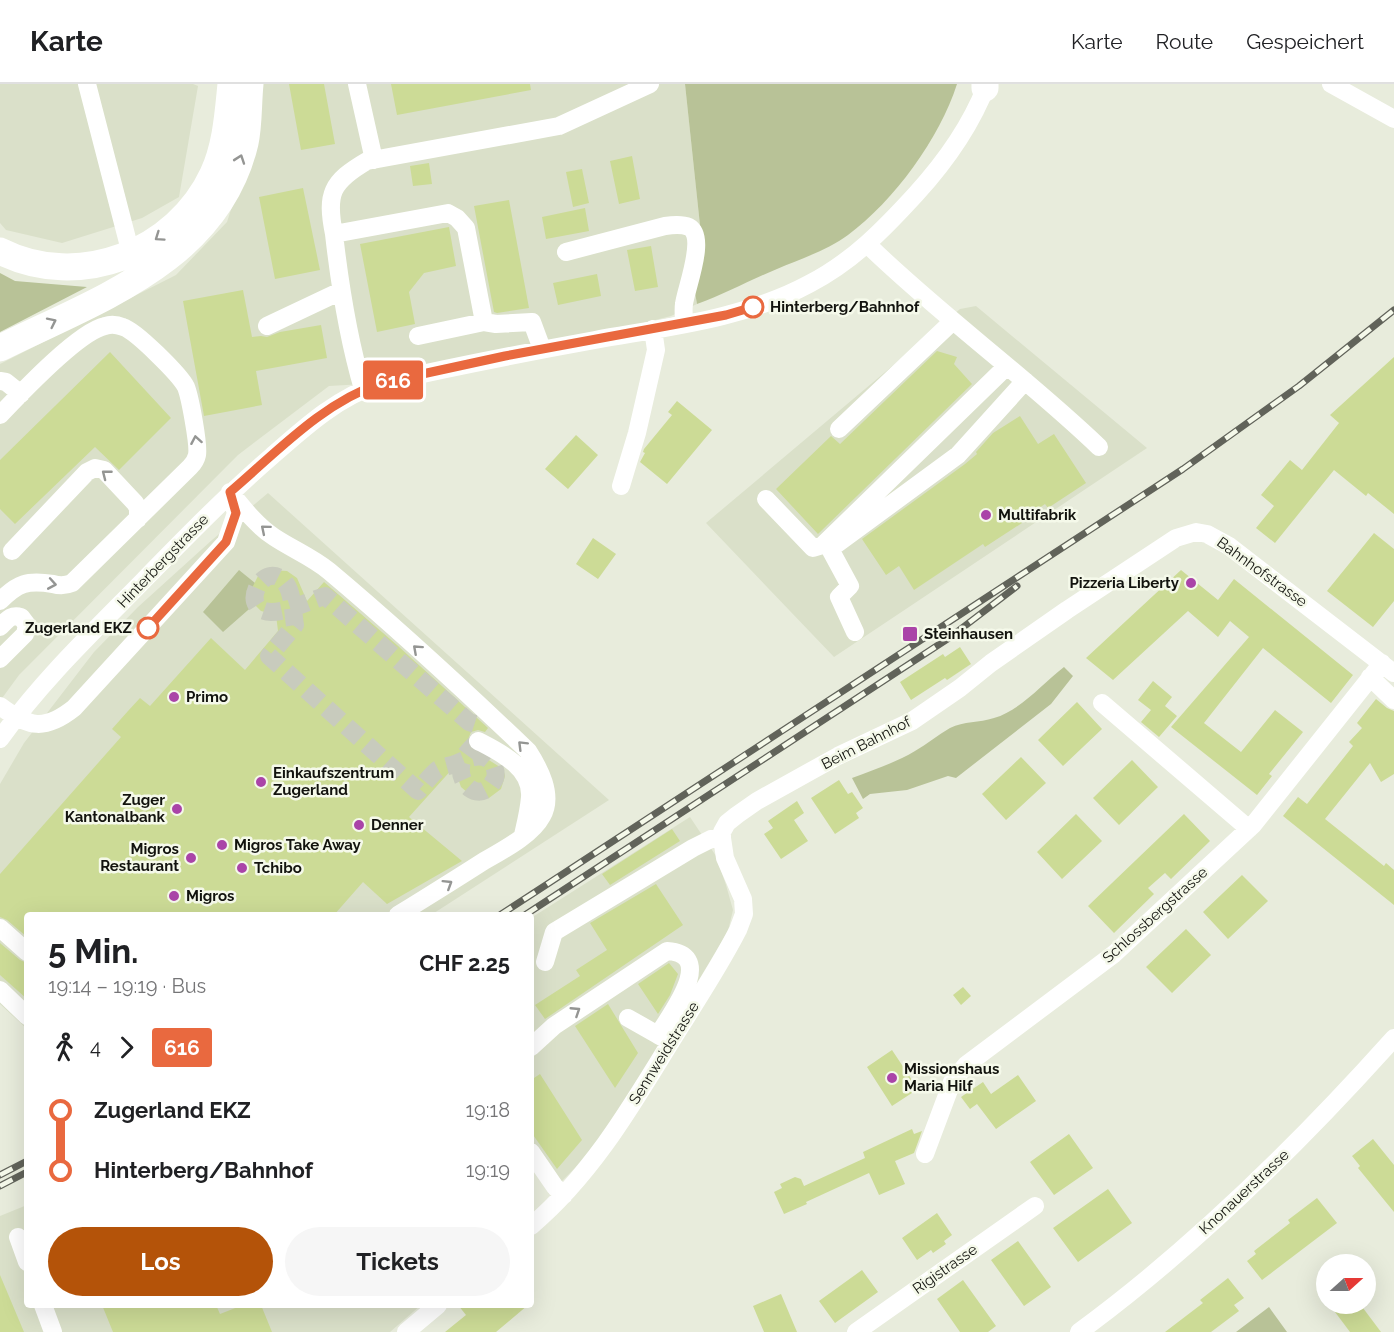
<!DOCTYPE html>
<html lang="de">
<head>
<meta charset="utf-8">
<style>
  :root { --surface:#fff; --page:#f6f6f6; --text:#202124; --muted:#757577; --line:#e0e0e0; --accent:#b45309 }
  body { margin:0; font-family:Raleway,sans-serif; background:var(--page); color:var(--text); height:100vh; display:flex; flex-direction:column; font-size:22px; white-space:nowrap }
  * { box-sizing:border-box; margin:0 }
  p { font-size:20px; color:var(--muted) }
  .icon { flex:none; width:33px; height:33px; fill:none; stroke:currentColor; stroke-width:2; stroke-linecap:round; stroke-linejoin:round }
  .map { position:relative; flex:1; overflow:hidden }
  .drawer { position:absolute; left:24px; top:828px; width:510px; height:396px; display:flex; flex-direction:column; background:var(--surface); border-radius:6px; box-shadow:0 6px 24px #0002 }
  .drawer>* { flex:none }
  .badge { padding:0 12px; border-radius:4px; font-size:21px; line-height:39px }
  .needle { width:39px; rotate:69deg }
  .tools { position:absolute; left:1316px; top:1170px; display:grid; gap:12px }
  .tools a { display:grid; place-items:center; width:60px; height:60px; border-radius:50%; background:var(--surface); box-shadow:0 6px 24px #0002; font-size:30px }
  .map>.badge { position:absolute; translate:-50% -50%; box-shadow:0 0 0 3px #fff }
  .legs { display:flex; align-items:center; gap:9px; height:66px; padding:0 24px; font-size:20px }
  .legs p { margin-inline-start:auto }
  .overview { display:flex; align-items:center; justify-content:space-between; height:102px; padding:0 24px }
  h1 { font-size:33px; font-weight:700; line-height:45px }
  .button { display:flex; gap:12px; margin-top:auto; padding:12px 24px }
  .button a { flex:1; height:69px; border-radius:36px; background:var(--accent); color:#fff; font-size:24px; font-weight:700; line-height:69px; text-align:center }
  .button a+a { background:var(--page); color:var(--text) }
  ul { padding:0 24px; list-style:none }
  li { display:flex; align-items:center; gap:21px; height:60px; font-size:22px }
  li i { display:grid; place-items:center; width:9px; height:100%; margin:0 8px; background:currentColor }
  li i::after { content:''; width:15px; height:15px; margin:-8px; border:4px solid; border-radius:50%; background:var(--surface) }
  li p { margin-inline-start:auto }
  li:first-child i { background:linear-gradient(#0000 50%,currentColor 0) }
  li:last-child i { background:linear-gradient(currentColor 50%,#0000 0) }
  header { display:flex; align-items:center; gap:36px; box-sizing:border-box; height:84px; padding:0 30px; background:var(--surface); border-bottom:2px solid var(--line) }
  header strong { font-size:28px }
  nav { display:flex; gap:33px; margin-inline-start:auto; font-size:21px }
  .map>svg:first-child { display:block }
  .built { fill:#dae0c9 }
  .green { fill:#b8c297 }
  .building { fill:#ccdb96 }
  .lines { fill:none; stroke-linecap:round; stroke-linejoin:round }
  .minor-tunnel { stroke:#c8cbbd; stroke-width:18; stroke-dasharray:18 9; stroke-linecap:butt }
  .minor { stroke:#fff; stroke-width:18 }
  .highway { stroke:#fff; stroke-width:27 }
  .rail-casing { stroke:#61635a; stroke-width:7 }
  .rail { stroke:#f5f9ea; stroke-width:4.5; stroke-dasharray:14; stroke-linecap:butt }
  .oneway { stroke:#949593 }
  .line-1-casing { stroke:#fff; stroke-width:14 }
  .line-1 { stroke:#e9693f; stroke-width:9 }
  .stop-1-dot { fill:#fff; stroke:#e9693f; stroke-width:3 }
  .poi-dot { fill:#aa44a8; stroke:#f5f9ea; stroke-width:2 }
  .labels { text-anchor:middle; stroke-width:5; stroke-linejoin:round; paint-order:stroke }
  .stop-label { font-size:15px; font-weight:bold; fill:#12130e; stroke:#f5f9ea; text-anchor:start }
  .poi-label { font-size:15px; font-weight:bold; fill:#12130e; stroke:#f5f9ea; text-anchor:start }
  .street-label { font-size:15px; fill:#12130e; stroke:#f5f9ea }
</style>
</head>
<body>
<header>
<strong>Karte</strong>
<nav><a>Karte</a><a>Route</a><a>Gespeichert</a></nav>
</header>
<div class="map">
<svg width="1394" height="1248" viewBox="0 0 1394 1248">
  <rect width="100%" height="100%" fill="#e8ecdc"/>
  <path class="built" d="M0,0H193L198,2L179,113L142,134L62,159L6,146L0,139Z
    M261,0H685L702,160L694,203L697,220L671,232L542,265L381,299L329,302L238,371L19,591L0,617V280L176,191L227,138L257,44Z
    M976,222L1147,364L834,573L706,439L960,225Z
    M268,409L609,716L431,831H27V945L0,920V700L24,659L94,568L138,523L212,456Z
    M690,733L716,772L726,801L733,826L728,847L619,1030L575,1084L549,1110L531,1082V834Z
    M27,1121V1221H421L390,1248H0V1132Z"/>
  <path class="green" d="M685,0H957C940,54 894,117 848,151C828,166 800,175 777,185C750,196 725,210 697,220L694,203L702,160Z
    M0,189L15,197L87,203L0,248Z
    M239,486L255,499L257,518L223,548L203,528Z
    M1064,583L1073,592L1051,620L956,694L948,692L907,706L870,710L863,715L852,694C873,686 895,679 915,667C927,660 938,651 950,644C964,637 979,639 994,634C1021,626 1042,600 1064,583Z
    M1269,1223L1287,1248H1236Z"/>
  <path class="building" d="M289,0H324L335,60L301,66Z
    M391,0H530L531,6L397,31Z
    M632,72L640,115L619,120L610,77Z
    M429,79L432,100L413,102L410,82Z
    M582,85L589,119L573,123L566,88Z
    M303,104L320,186L275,195L259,113Z
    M509,116L529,224L497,229L494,228L474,122Z
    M585,124L589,147L546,155L542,133Z
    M449,143L456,182L424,189L409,208L415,240L377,248L360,160Z
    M651,162L658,203L635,207L627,166Z
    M597,190L601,212L558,221L553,199Z
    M243,206L252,253L261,252L267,253L280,248L321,241L327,274L256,287L262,321L204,332L183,217Z
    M937,267L957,273L954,280L972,300L818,450L776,405L831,352L840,360Z
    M110,268L171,334L119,386L95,363L15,440L0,425V376Z
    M1394,273V430L1368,409L1366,412L1334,386L1275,459L1256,444L1274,422L1261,411L1290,376L1302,386L1339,339L1330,331Z
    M677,317L712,346L667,400L640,378L645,369L643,368L644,365L672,331L668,328Z
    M1020,332L1038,360L1054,350L1086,399L1048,424L1045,420L1020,437L1022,439L985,463L983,460L914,506L899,482L886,491L862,455L965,380L977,370L976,368L993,349Z
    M576,351L598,371L568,405L545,385Z
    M1374,449L1394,465V517L1373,543L1327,507Z
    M593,454L616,470L598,495L576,480Z
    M271,486L287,487L297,494L307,517L324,498L397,561L488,644L485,648L478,646L471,648L467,658L471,665L469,667L481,671L503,685L505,692L501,705L489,714L475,715L461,703L454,683L409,733L462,777L387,820L363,798L334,831H27V853L7,836L0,833V790L121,653L112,645L128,627L140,614L150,622L211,554L245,586L278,547L276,531L261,527L253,519L251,506L258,492Z
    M1181,486L1218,516L1234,495L1353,591L1331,619L1263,564L1204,639L1241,668L1275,626L1303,648L1269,690L1272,692L1257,711L1171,643L1249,553L1230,537L1218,553L1188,527L1113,596L1086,574Z
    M960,563L971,580L947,596L945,594L911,616L900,598L943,570L945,573Z
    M1153,597L1172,613L1165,622L1177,632L1159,653L1141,638L1151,626L1138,616Z
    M1376,615L1387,624L1394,627V690L1381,698L1370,679L1325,735L1384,782L1386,779L1394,786V821L1283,732L1298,713L1307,720L1353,662L1349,658L1362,644L1357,639Z
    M1077,618L1102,645L1063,682L1038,656Z
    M1021,673L1046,699L1006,736L982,710Z
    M1132,676L1158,703L1119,741L1093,714Z
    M839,696L848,710L852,708L863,724L856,729L859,734L835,750L811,714Z
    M797,717L804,729L794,736L808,757L781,775L764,750L773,744L768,737Z
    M1076,730L1102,757L1062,795L1037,768Z
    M1184,730L1210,757L1171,795L1165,789L1148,804L1154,810L1114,849L1088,822Z
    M672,745L680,757L610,801L602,790Z
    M1242,791L1268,817L1228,855L1203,828Z
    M656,800L683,841L545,935L535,921L580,892L576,886L607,866L590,839Z
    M1186,845L1211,871L1172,909L1146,883Z
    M0,859L20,876L27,879V915L0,891Z
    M669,879L678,890L670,911L658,930L638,900Z
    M963,903L971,912L961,921L953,911Z
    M608,920L638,969L615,1004L575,942Z
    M892,966L918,1005L892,1022L867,983Z
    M540,990L582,1056L557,1085L531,1048V996Z
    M1018,991L1036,1017L996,1045L977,1020L970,1025L961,1013L983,998L991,1010Z
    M912,1045L914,1050L922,1047L914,1069L895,1077L905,1100L879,1111L869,1089L806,1118L807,1120L784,1130L774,1108L782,1104L780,1100L795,1093L801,1095L804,1102L865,1074L863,1068Z
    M1069,1050L1093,1084L1054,1111L1030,1078Z
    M1373,1055L1394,1081V1128L1358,1084L1360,1082L1352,1072Z
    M1108,1105L1132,1139L1078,1178L1053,1144Z
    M1317,1114L1337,1139L1262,1196L1247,1177L1256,1170L1254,1167L1290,1139L1288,1136Z
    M937,1129L952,1151L944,1157L946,1160L933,1169L931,1166L917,1176L902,1154Z
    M1018,1157L1051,1203L1024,1222L991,1176Z
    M862,1186L878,1208L835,1239L819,1217Z
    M0,1191L24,1248H0Z
    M1228,1194L1244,1214L1234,1221L1239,1227L1211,1248H1165L1203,1219L1200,1216Z
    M963,1196L996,1242L988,1248H960L937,1215Z
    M781,1210L797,1248H764L753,1222Z
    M1329,1220H1360L1381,1248H1350Z
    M102,1221H216L220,1230L243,1221H261L272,1248H113Z
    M458,1221H528L496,1248H445L466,1231Z"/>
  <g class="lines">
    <path class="minor-tunnel" d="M478,657C473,662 466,669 463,675C453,699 480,721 493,698C497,693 496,686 493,680C483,666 467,675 455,680C449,682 442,683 437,686C430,692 424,700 418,707L269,572L295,541C293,530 293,510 286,500C265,471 236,527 271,528C288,528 309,517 325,512L469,638L475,640L483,637"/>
    <path class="minor" d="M87,0L131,170
      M357,0L374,76
      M1331,0L1394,35
      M334,150C326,110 331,98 367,77L559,42L650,0
      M868,161C941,232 1025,292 1099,363
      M566,168L665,142C672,141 682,140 689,143C707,153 686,204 684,220C683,226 684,233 684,239
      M267,242L341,207
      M418,252L484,238L496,240L532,238L542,265
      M0,297L6,298L21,310
      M363,305C348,254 340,203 334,150L448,129L457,134L466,144L484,238
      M0,331C21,309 78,248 105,242C111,240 118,241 123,243C136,247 180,291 186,303C190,313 199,361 197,371C196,376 194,379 190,383L72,499C65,502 60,502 53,500C27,496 18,499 0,517
      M839,345L953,237
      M621,402L637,349L656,266L653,245
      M230,408C243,424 257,442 274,453C292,465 312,473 329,487C397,544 463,605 528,667C539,684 554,711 542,732C532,751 503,766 484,777C456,795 427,813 398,831
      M766,415L813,464L823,461L1007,282
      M12,467L87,388L95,384L104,386L135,419L138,424V435
      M0,543C7,536 11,530 21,533L27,541L25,550L0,575
      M855,548L839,513L850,502L830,465L958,371L1025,297
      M1370,593L1394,616
      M1102,619L1249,745
      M0,622C29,644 45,647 74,624L226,458L236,429L230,410
      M0,655C42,596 94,547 144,496C186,453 227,411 272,372C306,342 338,313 381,299C452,283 523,269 595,256C667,243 744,235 809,200C852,178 884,145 916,110C946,77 971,42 987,0
      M478,657C499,668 532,683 530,713C529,726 526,738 523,751
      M0,844L27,868
      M545,878L554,848L693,764L711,755L722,754
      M0,906L27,932
      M628,934L658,951
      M531,963L554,942L667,867C718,870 670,931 658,951L671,958
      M531,1068L555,1103L564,1111
      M925,1070L952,998L966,981L1114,870L1253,741L1382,579
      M531,1142C589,1093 628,1028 667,964C691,925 717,887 738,846L744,830L743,815L725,774L722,754V748L727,739L737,731L757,717L838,672L912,637L960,604L991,579L1067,526L1176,454L1196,448L1207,450L1229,462L1394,589
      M18,1153L27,1178
      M43,1221L53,1248
      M406,1248L438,1221
      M856,1248L1035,1122
      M1079,1248C1195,1163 1299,1060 1394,954"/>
    <path class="highway" d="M985,0V4
      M0,167C79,207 177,168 213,90C226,62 228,30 231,0
      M0,264C96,216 217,177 245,59C249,40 248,20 250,0"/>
    <g class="rail-casing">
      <path id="rail" d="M500,831L1183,385L1299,302L1394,226
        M525,831L949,554L1017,502
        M0,1091L27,1077
        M0,1102L27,1088"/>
    </g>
    <use href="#rail" class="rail"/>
  </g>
  <defs><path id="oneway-chevron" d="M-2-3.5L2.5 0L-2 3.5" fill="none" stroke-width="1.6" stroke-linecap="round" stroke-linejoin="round" transform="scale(1.5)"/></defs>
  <g class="oneway">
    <use href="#oneway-chevron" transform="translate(240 75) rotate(-71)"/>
    <use href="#oneway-chevron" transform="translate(159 153) rotate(145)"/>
    <use href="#oneway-chevron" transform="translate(52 238) rotate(-26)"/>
    <use href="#oneway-chevron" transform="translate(196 356) rotate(-100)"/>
    <use href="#oneway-chevron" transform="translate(106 390) rotate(-142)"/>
    <use href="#oneway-chevron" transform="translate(265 445) rotate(-140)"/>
    <use href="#oneway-chevron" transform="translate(52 500) rotate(10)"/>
    <use href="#oneway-chevron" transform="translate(417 565) rotate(-138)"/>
    <use href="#oneway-chevron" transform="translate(522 661) rotate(-135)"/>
    <use href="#oneway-chevron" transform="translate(448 800) rotate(-32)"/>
    <use href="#oneway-chevron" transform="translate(576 927) rotate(-33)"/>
  </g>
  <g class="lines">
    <g class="line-1-casing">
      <path id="line-1" d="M148,544L226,458L236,429L230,408C277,368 322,319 381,299L505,272L726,231L753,223"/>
    </g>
    <use href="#line-1" class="line-1"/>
  </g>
  <g class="stop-1-dot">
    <circle cx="753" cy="223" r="10"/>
    <circle cx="148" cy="544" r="10"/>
  </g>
  <g class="poi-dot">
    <circle cx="986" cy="431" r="6"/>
    <circle cx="1191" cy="499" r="6"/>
    <rect x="902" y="542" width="16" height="16" rx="3"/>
    <circle cx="174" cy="613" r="6"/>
    <circle cx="261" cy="698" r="6"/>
    <circle cx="177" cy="725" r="6"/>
    <circle cx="359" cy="741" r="6"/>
    <circle cx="222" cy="761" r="6"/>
    <circle cx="191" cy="774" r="6"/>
    <circle cx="242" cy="784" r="6"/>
    <circle cx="174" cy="812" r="6"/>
    <circle cx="892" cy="994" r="6"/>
  </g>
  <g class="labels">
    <g class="stop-label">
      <text x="770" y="228">Hinterberg/Bahnhof</text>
      <text x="132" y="549" text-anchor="end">Zugerland EKZ</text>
    </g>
    <g class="poi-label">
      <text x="998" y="436">Multifabrik</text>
      <text x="1179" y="504" text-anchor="end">Pizzeria Liberty</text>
      <text x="924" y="555">Steinhausen</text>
      <text x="186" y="618">Primo</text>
      <text x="273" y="694">Einkaufszentrum<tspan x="273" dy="17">Zugerland</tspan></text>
      <text x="165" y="721" text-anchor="end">Zuger<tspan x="165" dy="17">Kantonalbank</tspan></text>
      <text x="371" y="746">Denner</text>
      <text x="234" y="766">Migros Take Away</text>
      <text x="179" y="770" text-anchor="end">Migros<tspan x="179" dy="17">Restaurant</tspan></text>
      <text x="254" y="789">Tchibo</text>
      <text x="186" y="817">Migros</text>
      <text x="904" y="990">Missionshaus<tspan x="904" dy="17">Maria Hilf</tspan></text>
    </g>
    <g class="street-label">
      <text transform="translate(163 477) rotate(-46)" y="5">Hinterbergstrasse</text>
      <text transform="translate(1262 488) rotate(36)" y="5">Bahnhofstrasse</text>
      <text transform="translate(866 659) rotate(-27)" y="5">Beim Bahnhof</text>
      <text transform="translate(1155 831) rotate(-42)" y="5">Schlossbergstrasse</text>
      <text transform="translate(664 969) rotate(-58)" y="5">Sennweidstrasse</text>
      <text transform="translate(1244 1108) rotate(-43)" y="5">Knonauerstrasse</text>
      <text transform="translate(945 1185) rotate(-35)" y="5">Rigistrasse</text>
    </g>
  </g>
</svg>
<div class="tools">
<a><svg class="needle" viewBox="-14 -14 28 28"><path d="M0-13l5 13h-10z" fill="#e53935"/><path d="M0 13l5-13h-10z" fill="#757577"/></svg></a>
</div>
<b class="badge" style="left:393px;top:296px;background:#e9693f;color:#fff">616</b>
<section class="drawer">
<div class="overview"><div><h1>5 Min.</h1><p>19:14 – 19:19 · Bus</p></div><b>CHF 2.25</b></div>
<div class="legs"><svg class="icon" aria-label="walk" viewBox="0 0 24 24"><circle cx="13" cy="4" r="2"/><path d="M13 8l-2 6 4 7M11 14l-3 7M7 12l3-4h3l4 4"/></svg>4<svg class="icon" aria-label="forward" viewBox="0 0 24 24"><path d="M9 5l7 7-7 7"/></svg><b class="badge" style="background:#e9693f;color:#fff">616</b></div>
<ul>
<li><i style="color:#e9693f"></i><b>Zugerland EKZ</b><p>19:18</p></li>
<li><i style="color:#e9693f"></i><b>Hinterberg/Bahnhof</b><p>19:19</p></li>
</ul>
<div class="button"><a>Los</a><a>Tickets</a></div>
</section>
</div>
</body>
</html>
